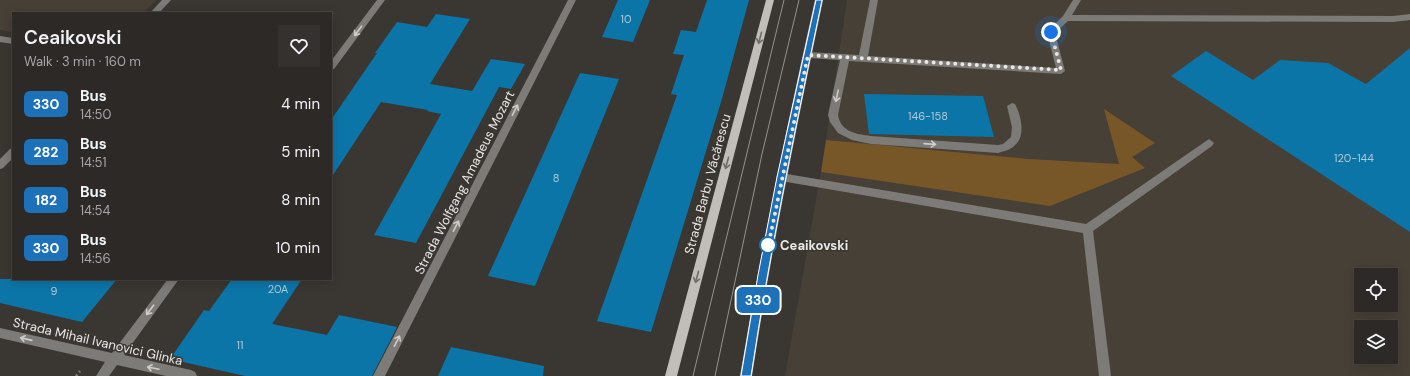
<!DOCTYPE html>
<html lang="en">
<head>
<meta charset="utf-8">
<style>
  :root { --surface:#2c2926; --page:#34312e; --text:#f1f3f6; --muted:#a6a6a7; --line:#484543 }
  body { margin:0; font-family:"DM Sans",sans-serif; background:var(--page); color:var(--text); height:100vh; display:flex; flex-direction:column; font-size:15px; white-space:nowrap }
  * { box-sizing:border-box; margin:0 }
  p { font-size:13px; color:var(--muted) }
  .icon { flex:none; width:22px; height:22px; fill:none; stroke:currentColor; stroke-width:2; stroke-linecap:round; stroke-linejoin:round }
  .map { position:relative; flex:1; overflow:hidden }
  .panel { position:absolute; left:12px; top:12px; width:320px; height:268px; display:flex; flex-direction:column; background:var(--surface); border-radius:0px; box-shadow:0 2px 10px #0003,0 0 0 1px var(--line) }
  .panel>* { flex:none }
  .badge { padding:0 8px; border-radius:6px; font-size:14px; line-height:26px }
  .tools { position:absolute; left:1354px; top:268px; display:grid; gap:8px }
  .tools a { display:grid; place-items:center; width:44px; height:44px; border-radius:0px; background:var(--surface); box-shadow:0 2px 10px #0003,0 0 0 1px var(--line); font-size:20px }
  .you { position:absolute; width:20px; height:20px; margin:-10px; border:3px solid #fff; border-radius:50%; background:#1a73e8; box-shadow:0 0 0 6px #1a73e833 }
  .map>.badge { position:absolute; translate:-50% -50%; box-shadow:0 0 0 2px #fff }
  .round { display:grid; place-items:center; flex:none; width:42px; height:42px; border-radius:0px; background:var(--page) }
  .overview { display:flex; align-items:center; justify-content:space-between; height:68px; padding:0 12px }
  h1 { font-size:19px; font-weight:600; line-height:30px }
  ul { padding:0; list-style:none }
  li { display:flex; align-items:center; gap:12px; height:48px; padding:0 12px }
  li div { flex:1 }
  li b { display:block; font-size:15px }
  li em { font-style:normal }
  li .badge { min-width:44px; font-weight:700; text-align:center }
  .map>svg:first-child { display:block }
  .built { fill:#474036; fill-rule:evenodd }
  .green { fill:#775727 }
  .building { fill:#0c75a8 }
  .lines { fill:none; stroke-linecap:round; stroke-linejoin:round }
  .path { stroke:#85837f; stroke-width:2.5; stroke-dasharray:2 3; stroke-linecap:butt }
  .minor { fill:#7d7b78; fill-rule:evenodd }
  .major { fill:#c1bdb8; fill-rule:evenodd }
  .tram { stroke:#93918d; stroke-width:1 }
  .oneway { stroke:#ceccc9 }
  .oneway2 { stroke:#706d68 }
  .line { fill:#1d71b8; stroke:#fff }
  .walk { stroke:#e9e7e4; stroke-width:4; stroke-dasharray:0 7.2 }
  .stop-dot { fill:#fff; stroke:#1d71b8; stroke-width:2 }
  .labels { text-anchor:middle; stroke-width:3; stroke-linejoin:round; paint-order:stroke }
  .number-label { font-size:11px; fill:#b2cad5 }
  .street-label { font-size:13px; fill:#e9e7e4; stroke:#3a3732 }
  .stop-label { font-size:13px; font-weight:bold; fill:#e9e7e4; stroke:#3a3732; text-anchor:start }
</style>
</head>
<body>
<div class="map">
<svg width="1410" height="376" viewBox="0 0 1410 376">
  <rect width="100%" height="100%" fill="#3a3732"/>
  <path class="built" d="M0,0H156L143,13H13V32L0,30Z
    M847,0H1410V376H785L821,172ZM1361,275H1391V305H1361ZM1361,327H1391V357H1361Z"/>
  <path class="green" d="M1104,109L1155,143L1132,157L1145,168L1050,206L821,172L826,140L1028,159L1119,164Z"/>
  <path class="building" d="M618,0H650L633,42L602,37Z
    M707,0H749L721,102L651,332L597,321L677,95L671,94L684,55L673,54L681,30L696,32Z
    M436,14L470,19L430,84L472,91L491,59L525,64L511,89L499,87L416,243L374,235L441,114L427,111L428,110L381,102L331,178V120L377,53H375L397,22L427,27Z
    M1410,48V232L1171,76L1206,51L1253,80L1280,60L1328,63L1366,84Z
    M580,73L619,79L535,286L488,276Z
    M864,94L983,96L994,137L869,134Z
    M0,279H117L82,322L0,303Z
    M232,279H302L272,324L327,335L339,315L397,327L372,376H245L170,359L204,310L209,311Z
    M451,347L544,366L543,376H438Z"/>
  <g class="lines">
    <path class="path" d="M76,376L80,371"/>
    <path class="minor" d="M162,0H171L159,13H150Z
      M377,0H385L334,69L331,70V61Z
      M568,0H576L385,376H373Z
      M870,0H878L868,56L1056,68L1047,32L1063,16L1073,0H1081L1072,15L1393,16L1410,14V20L1393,22L1068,21L1055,33L1065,71L1061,74L849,61L838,115C841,132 856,134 871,136L998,145L1003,144L1011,137L1012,127L1007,106L1012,103L1015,104C1021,115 1026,136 1015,145C1011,150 1004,151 998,153L871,144L852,140L838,133L830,122L828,115L840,60L808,58L804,55L808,52L859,55Z
      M0,36L13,38V44L0,42Z
      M1209,139L1214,143L1212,146L1093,231L1111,376H1099L1083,233L781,181L778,180L776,177L778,174L781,173L1086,224Z
      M13,148V158L3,168L0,169V159L10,149Z
      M168,279H179L124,355L191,370L195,372L197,376H166L117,365L109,376H96L105,362L0,338V328L112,353Z"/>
    <path class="major" d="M766,0H774L677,376H665Z
      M815,0H823C797,125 771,250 752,376H740C761,250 787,125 815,0Z"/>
    <path class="tram" d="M693,376L784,0
      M715,376L762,154L799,0"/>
  </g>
  <defs><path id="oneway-shaft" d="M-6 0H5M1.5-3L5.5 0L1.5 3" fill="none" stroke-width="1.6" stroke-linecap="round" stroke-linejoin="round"/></defs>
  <g class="oneway">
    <use href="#oneway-shaft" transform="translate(358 31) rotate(127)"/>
    <use href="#oneway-shaft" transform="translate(837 96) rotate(102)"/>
    <use href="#oneway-shaft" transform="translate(515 110) rotate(-63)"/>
    <use href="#oneway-shaft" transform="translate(930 144) rotate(4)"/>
    <use href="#oneway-shaft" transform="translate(456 226) rotate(-63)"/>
    <use href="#oneway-shaft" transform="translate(150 310) rotate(127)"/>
    <use href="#oneway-shaft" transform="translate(26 339) rotate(-167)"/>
    <use href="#oneway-shaft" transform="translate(397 341) rotate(-63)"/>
    <use href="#oneway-shaft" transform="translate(153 368) rotate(-168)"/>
  </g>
  <g class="oneway2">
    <use href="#oneway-shaft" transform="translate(760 38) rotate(105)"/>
    <use href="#oneway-shaft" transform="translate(727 163) rotate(105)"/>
    <use href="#oneway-shaft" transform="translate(697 277) rotate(105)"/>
  </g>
  <path class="line" d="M816,0H822C796,125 770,250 751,376H741L758,275L777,177Z"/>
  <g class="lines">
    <path class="walk" d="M768,245V247L808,55L1061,70L1051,32"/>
  </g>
  <circle class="stop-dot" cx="768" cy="245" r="8"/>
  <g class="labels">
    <g class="number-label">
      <text x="626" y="23">10</text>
      <text x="928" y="120">146-158</text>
      <text x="1354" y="162">120-144</text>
      <text x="556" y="182">8</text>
      <text x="278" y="293">20A</text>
      <text x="54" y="295">9</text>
      <text x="240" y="349">11</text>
    </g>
    <g class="street-label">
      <text transform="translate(464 182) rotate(-63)" y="5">Strada Wolfgang Amadeus Mozart</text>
      <text transform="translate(707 184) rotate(-75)" y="5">Strada Barbu Văcărescu</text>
      <text transform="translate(98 341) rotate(13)" y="5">Strada Mihail Ivanovici Glinka</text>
    </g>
    <g class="stop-label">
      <text x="780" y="250">Ceaikovski</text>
    </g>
  </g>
</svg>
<div class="tools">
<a><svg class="icon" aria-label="locate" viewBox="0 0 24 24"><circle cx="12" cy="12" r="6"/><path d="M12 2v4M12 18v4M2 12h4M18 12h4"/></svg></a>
<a><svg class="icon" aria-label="layers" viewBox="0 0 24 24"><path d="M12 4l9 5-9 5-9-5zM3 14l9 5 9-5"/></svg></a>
</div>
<div class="you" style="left:1051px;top:32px"></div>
<b class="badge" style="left:758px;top:300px;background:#1d71b8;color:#fff">330</b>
<section class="panel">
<div class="overview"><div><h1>Ceaikovski</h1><p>Walk · 3 min · 160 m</p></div><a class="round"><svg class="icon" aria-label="heart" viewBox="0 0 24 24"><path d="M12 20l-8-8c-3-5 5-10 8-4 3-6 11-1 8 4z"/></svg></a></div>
<ul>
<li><span class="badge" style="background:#1d71b8;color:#fff">330</span><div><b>Bus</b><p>14:50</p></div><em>4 min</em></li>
<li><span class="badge" style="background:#1d71b8;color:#fff">282</span><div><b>Bus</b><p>14:51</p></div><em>5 min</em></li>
<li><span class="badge" style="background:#1d71b8;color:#fff">182</span><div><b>Bus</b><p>14:54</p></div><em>8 min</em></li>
<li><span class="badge" style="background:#1d71b8;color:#fff">330</span><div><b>Bus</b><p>14:56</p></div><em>10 min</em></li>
</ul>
</section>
</div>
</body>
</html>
